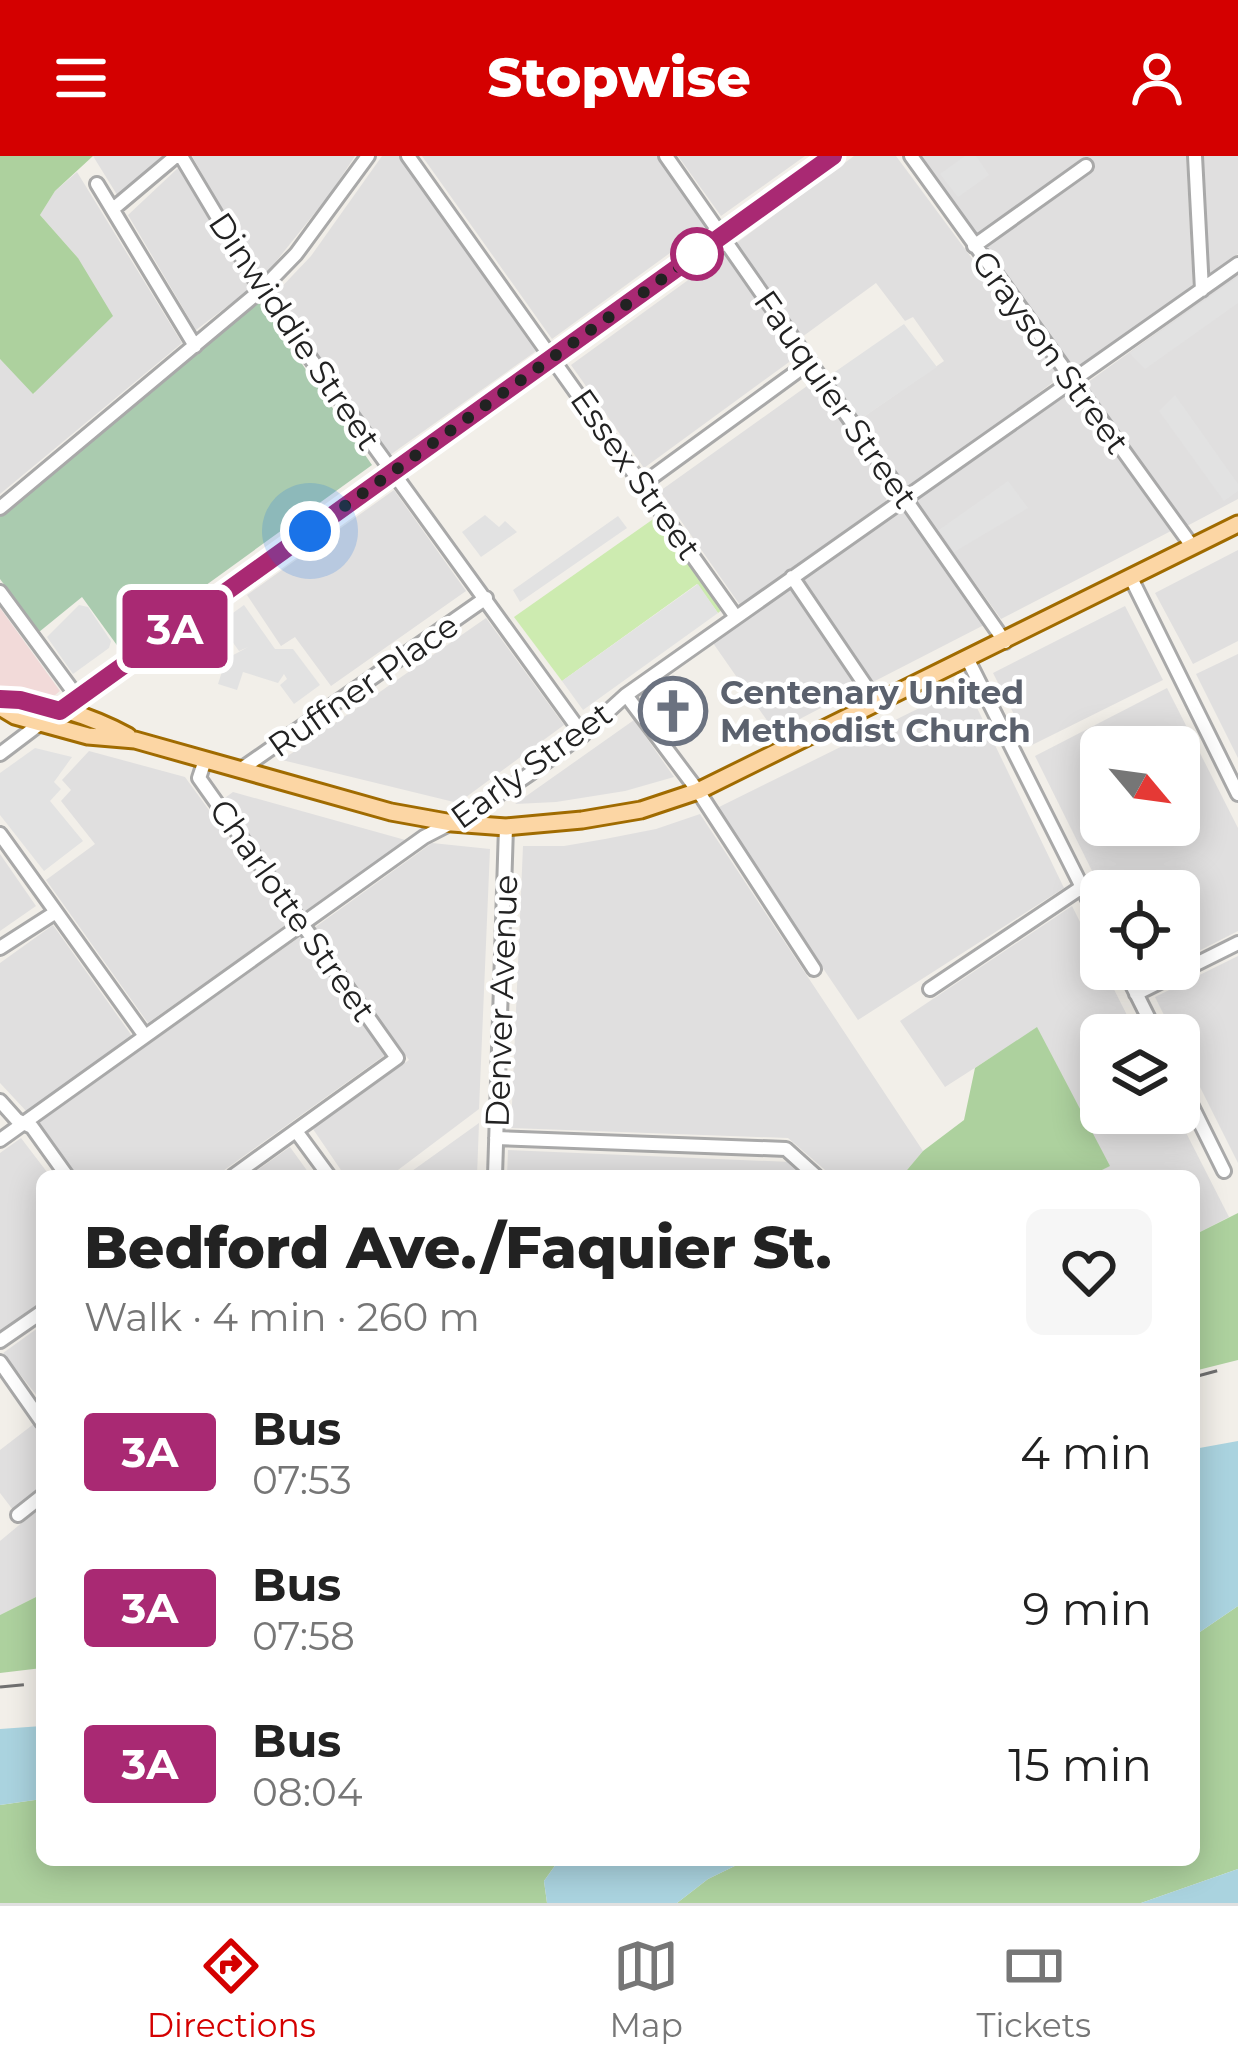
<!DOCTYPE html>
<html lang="en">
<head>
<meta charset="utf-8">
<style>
  :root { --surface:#fff; --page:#f6f6f6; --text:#222; --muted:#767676; --line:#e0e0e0; --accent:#d40000 }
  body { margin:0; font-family:Montserrat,sans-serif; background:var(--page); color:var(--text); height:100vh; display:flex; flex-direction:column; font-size:45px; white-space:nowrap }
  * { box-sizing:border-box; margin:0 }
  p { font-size:39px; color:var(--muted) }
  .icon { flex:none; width:66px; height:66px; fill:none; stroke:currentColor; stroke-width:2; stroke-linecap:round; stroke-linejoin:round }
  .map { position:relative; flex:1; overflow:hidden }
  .details { position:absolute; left:36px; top:1014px; width:1164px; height:696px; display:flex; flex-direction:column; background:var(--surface); border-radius:18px; box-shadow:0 6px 30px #0003 }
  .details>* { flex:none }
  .badge { padding:0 24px; border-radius:9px; font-size:42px; line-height:78px }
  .needle { width:78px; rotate:119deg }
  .buttons { position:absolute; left:1080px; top:570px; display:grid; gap:24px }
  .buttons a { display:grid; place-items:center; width:120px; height:120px; border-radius:18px; background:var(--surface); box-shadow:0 6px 30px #0003; font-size:60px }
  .you { position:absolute; width:60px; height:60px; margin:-30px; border:9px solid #fff; border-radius:50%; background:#1a73e8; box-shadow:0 0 0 18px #1a73e833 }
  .map>.badge { position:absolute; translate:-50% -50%; box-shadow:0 0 0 6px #fff }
  .round { display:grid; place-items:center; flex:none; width:126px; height:126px; border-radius:18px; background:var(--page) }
  .summary { display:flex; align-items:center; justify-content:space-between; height:204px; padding:0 48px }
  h1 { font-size:57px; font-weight:800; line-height:90px }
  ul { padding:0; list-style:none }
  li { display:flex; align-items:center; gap:36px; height:156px; padding:0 48px }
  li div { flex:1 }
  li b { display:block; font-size:45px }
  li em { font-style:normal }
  li .badge { min-width:132px; font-weight:700; text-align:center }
  header { display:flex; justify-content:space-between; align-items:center; height:156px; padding:0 48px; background:var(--accent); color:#fff; font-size:54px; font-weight:800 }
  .tab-bar { display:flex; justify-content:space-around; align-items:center; height:168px; border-top:3px solid var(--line); background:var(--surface); font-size:33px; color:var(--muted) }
  .tab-bar a { display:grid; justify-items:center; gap:6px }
  .tab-bar .active { color:var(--accent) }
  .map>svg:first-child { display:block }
  .residential { fill:#e0dfdf; fill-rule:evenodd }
  .commercial { fill:#f2dad9 }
  .grass { fill:#cdebb0 }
  .forest { fill:#add19e }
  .cemetery { fill:#aacbaf }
  .parking { fill:#e2e2e2 }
  .water { fill:#aad3df }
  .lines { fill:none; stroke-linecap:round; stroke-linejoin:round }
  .minor-casing { stroke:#a9a9a9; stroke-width:18 }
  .major-casing { stroke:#a06b00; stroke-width:21 }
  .minor { stroke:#fff; stroke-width:12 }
  .major { stroke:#fcd6a4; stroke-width:15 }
  .rail { stroke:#707070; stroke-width:3; stroke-dasharray:24 24; stroke-linecap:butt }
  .line-casing { stroke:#fff; stroke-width:27 }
  .line { stroke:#a92973; stroke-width:18 }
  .walk { stroke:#222; stroke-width:12; stroke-dasharray:0 21.6 }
  .stop-dot { fill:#fff; stroke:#a92973; stroke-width:6 }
  .labels { text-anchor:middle; stroke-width:9; stroke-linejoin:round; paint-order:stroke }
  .street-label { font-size:33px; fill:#222; stroke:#fff }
  .worship-label { font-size:33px; font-weight:bold; fill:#5b616d; stroke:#fff; text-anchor:start }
</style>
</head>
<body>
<header><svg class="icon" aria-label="menu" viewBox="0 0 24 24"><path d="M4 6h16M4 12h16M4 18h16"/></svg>Stopwise<svg class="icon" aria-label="person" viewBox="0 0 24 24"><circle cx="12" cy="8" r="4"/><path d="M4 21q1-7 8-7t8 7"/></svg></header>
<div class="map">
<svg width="1238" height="1747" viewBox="0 0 1238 1747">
  <rect width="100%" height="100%" fill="#f2efe9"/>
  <path class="residential" d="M93,0H169L119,42Z
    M192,0H355L330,38L262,123Z
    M382,0H402L539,193L390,299L273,140L311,100Z
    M422,0H657L707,70L552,183Z
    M678,0H805L721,60Z
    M854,0H896L1060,221L909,333L859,264L944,205L913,161L905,165L876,127L802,181L735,88Z
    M920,0H1186L1193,134L1075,215Z
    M1202,0H1238V98L1209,119Z
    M178,12L250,133L196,174L128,59Z
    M77,16L182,187L0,338V203L34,238L78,102L40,59L55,35Z
    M724,98L796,201L644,312L571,209Z
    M1238,118V343L1187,370L1084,229Z
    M814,225L888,331L886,345L740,449L660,335Z
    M1070,237L1171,375L1001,463L915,344Z
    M394,334L466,435L331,530L295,481L281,490L247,439Z
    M903,351L984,469L873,526L802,424Z
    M1238,394V485L1193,508L1155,437Z
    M790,432L859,532L775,576L713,487Z
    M1125,450L1163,524L1030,590L993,517Z
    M486,462L564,569L458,647L282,604Z
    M1238,498V602L1196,518Z
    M966,529L1064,732L858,864L715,653Z
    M1167,532L1238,672V775L1179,805V735H1102L1035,600ZM1179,591V669H1101V591Z
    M634,564L674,621L625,635L556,646L515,648Z
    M89,595L185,621L290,766L148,867L46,724L95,688L61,645L71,634L62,624Z
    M233,636L409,685L305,759L222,644Z
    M700,658L923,995L902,1020H832L788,982L511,972L523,690H564L605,683L656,673Z
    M432,687L490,693L479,953L390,1020H345L313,973L409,904L314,772Z
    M0,698L36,750L0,775Z
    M1072,750L1137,879H1101V957H1176L1229,1061L1194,1079V1020H1090L1109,1010L1037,872L945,931L900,865Z
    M53,769L132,880L27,956L0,927V807Z
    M301,780L385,899L216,1020H76L38,967Z
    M1238,800V1007L1179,889V879H1174L1155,841Z
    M479,967L477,1020H405Z
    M21,982L50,1020H42V1147L0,1176V997Z
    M290,991L311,1020H249Z
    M508,994L790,1006L805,1020H507Z
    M42,1169V1246L3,1197Z
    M35,1267L42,1277V1331L13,1354L0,1337V1294Z
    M42,1350V1438L0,1459V1385Z"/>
  <path class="commercial" d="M0,452L60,535L49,544L0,530Z"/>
  <path class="grass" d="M659,359L724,452L718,457L697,428L562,525L514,461Z"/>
  <path class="forest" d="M0,0H93L55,35L40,59L78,102L113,160L33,238L0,203Z
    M1037,871L1110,1010L1090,1020H902L923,995L964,964L975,912Z
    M1238,1057V1204L1194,1215V1079Z
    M42,1438V1512L0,1517V1459Z
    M1238,1450V1713L1141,1747H677L708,1723L747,1704H1194V1480Z
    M42,1643V1704H559L544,1725L547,1747H0V1649Z"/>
  <path class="cemetery" d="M257,143L372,309L119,492L82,441L39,476L0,423V361Z"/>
  <path class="parking" d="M965,0H976L989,19L958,41L940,18Z
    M1238,121V147L1145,213L1133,201L1130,197Z
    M904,168L937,211L859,264L829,220Z
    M1175,239L1238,328V335L1224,345L1159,255Z
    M1008,325L1028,352L954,396L939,374Z
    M485,359L499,371L505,365L517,376L481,401L462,376Z
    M618,360L627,372L520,446L513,434Z
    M698,428L718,457L583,554L562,525Z
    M79,449L88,451L111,485L109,492L73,518L47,481Z
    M244,449L275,493H293L320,529L294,548L280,529L287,523L284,518L278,527L243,516L237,534L218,528L226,503L248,491L239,495L219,467Z
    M35,592L72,601L54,626L61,633L50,645L83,685L44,715L0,659V617Z"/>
  <path class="water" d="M1238,1285V1450L1194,1480V1293Z
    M42,1570V1643L0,1649V1573Z
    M559,1704H747L708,1723L677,1747H547L544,1725Z
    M1238,1713V1747H1141Z"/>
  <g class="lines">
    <g class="minor-casing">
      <path id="minor" d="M181,0L261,134L583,579
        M408,0L736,461
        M666,0L1005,486
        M911,0L1192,390
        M1195,0L1202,134
        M97,28L195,190
        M113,53L176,0
        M974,90L1086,10
        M644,327L810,206
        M0,352L261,134L296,98L368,0
        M792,421L878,548
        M1131,422L1238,638
        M0,436L78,542
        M968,504L1101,769
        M626,539L698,635L814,813
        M60,555L833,0
        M0,598L41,567
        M205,604L199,622L397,902L233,1020
        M240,614L486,442
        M0,678L145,880
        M0,792L56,756
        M1124,813L1157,879
        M930,833L1082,731
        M1136,838L1238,787
        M1179,924L1224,1015
        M0,945L17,964L32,971L67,1020
        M296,975L329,1020
        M496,982L786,993L816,1020
        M0,984L424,681C499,644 565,596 626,539L1238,108
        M495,1020L506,671
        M0,1185L42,1156
        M0,1206L42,1266
        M18,1359L42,1340"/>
    </g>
    <g class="major-casing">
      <path id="major" d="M0,543C42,544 91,560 128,580
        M0,551L15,560L88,580L135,584L391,656L452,667L506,671L582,664L641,654L698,635L1238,368"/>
    </g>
    <use href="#minor" class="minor"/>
    <use href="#major" class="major"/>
    <path class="rail" d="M1194,1221L1238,1209
      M0,1531L42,1527"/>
  </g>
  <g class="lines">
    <g class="line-casing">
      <path id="line" d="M0,543L20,544L60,555L833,0"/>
    </g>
    <use href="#line" class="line"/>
    <path class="walk" d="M310,375L697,98"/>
  </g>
  <defs>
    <g id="church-ring" transform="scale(3.45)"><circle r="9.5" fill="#fff" stroke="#6b7280" stroke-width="1.5"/><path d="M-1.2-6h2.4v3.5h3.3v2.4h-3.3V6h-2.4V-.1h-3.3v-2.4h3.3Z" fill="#6b7280"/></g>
  </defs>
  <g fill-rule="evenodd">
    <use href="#church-ring" x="673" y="555"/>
  </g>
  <circle class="stop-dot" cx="697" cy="98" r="24"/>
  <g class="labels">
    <g class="street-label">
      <text transform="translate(295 175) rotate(56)" y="12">Dinwiddie Street</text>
      <text transform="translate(1051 196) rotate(54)" y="12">Grayson Street</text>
      <text transform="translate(836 243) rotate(55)" y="12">Fauquier Street</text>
      <text transform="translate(636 318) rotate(55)" y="12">Essex Street</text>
      <text transform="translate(363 529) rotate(-35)" y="12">Ruffner Place</text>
      <text transform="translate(531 609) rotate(-36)" y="12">Early Street</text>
      <text transform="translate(293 754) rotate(55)" y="12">Charlotte Street</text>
      <text transform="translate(501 845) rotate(-88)" y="12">Denver Avenue</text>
    </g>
    <g class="worship-label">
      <text x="720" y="548">Centenary United<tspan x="720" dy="38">Methodist Church</tspan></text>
    </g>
  </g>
</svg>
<div class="buttons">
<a><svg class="needle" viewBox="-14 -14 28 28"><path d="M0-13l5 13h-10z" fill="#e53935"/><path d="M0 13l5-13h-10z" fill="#767676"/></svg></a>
<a><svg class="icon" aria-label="locate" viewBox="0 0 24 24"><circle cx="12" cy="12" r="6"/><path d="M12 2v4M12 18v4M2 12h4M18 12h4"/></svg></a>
<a><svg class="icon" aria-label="layers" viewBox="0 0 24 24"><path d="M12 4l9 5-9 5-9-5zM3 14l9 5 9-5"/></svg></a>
</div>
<div class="you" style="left:310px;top:375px"></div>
<b class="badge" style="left:175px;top:473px;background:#a92973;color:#fff">3A</b>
<section class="details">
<div class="summary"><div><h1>Bedford Ave./Faquier St.</h1><p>Walk · 4 min · 260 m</p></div><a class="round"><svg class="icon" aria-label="heart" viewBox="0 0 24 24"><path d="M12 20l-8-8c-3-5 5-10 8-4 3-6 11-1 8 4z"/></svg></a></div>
<ul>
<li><span class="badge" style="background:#a92973;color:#fff">3A</span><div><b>Bus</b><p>07:53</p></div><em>4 min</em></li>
<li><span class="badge" style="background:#a92973;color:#fff">3A</span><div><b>Bus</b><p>07:58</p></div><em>9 min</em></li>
<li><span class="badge" style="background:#a92973;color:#fff">3A</span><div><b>Bus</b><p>08:04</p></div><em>15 min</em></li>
</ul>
</section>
</div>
<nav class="tab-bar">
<a class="active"><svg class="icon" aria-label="directions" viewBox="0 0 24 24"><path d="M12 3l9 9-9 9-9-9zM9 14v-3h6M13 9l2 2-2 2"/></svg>Directions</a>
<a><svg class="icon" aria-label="map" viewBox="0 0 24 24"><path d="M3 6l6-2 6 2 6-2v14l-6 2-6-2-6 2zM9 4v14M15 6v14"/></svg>Map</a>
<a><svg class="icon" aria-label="tickets" viewBox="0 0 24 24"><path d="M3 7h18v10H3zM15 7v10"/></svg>Tickets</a>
</nav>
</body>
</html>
